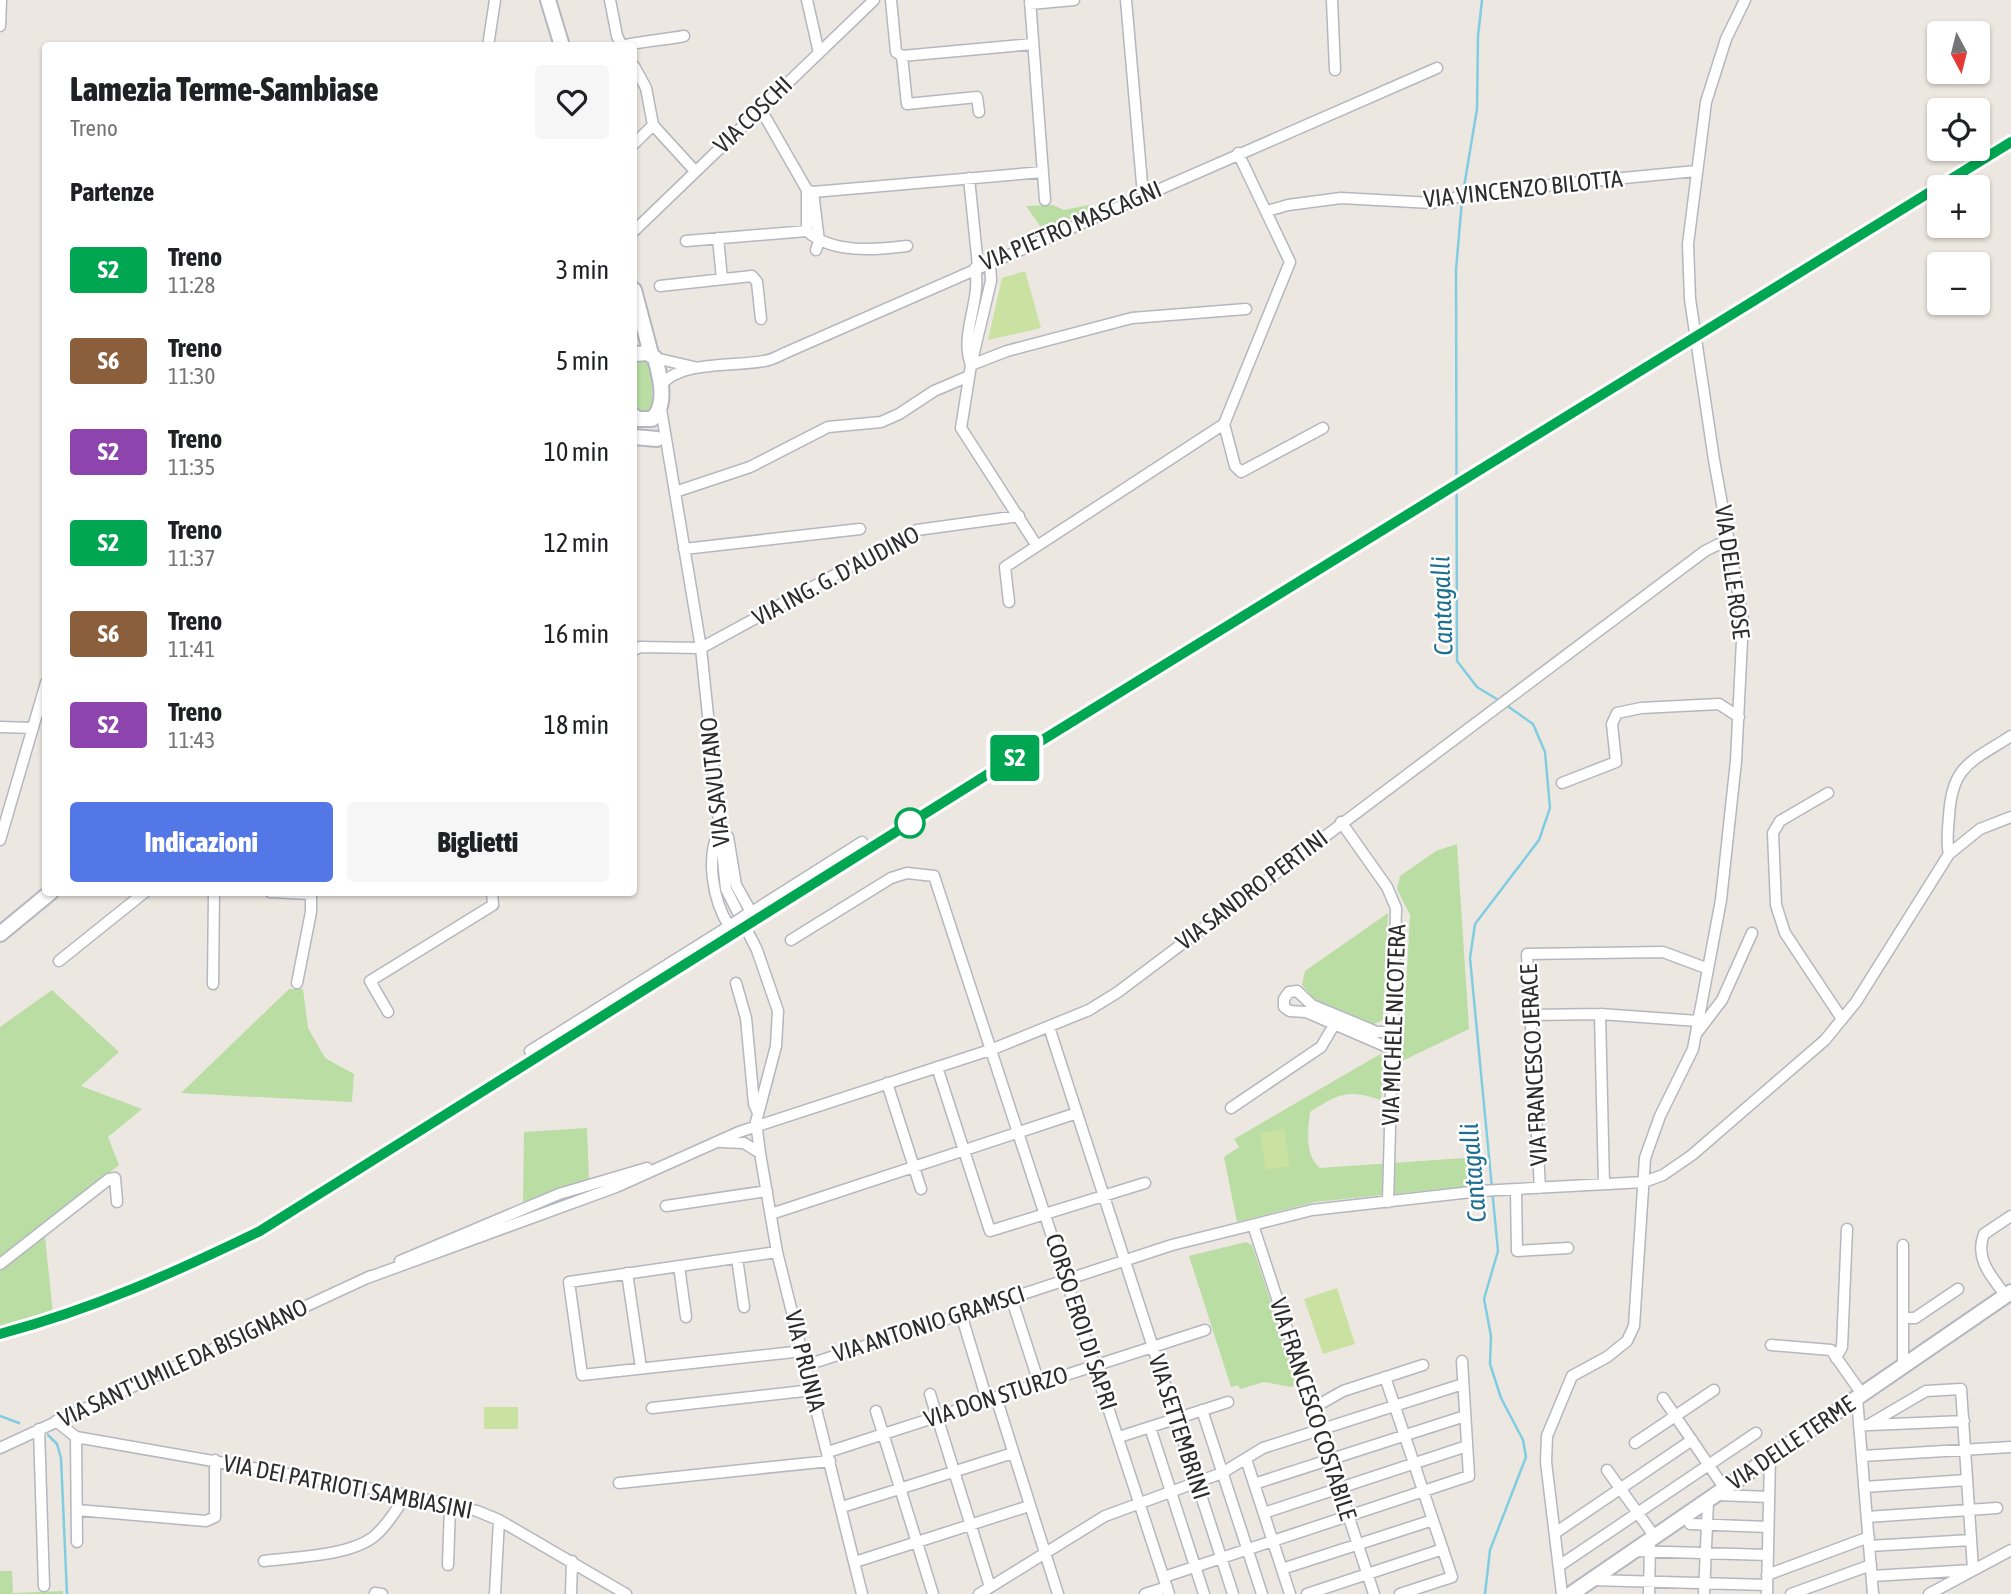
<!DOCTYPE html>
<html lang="it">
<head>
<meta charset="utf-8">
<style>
  :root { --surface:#fff; --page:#f6f6f6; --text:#202124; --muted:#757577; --accent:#5477e7 }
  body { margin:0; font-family:"Asap Condensed",sans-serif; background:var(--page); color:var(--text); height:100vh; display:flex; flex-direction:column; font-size:26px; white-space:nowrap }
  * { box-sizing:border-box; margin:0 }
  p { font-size:23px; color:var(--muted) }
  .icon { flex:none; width:38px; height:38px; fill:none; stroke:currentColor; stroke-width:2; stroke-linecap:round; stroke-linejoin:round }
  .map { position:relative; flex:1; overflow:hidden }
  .details { position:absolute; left:42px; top:42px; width:595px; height:854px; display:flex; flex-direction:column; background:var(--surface); border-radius:7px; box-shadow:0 2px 5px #0004 }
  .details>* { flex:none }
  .badge { padding:0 14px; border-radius:5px; font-size:24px; line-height:46px }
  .needle { width:46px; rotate:173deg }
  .fabs { position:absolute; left:1927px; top:21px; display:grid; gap:14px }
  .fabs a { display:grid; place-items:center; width:63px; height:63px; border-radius:7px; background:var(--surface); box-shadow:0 2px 5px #0004; font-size:35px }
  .map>.badge { position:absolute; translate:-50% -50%; box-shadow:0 0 0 4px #fff }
  h2 { padding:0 28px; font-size:26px; line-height:63px }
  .round { display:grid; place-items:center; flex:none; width:74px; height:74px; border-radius:7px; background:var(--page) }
  .headline { display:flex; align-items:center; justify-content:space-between; height:119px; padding:0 28px }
  h1 { font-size:33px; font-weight:800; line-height:52px }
  .cta { display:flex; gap:14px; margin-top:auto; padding:14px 28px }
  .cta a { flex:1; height:80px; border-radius:7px; background:var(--accent); color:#fff; font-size:28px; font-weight:800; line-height:80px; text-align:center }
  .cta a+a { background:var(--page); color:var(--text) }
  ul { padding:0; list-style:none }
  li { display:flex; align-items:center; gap:21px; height:91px; padding:0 28px }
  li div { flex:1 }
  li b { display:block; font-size:26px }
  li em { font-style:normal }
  li .badge { min-width:77px; font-weight:700; text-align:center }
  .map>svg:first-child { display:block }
  .green { fill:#badda4 }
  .pitch { fill:#cae2a1 }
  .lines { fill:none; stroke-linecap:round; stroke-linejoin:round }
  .stream { stroke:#80cde2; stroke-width:2.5 }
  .street-casing { stroke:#b4b7bf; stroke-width:13 }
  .secondary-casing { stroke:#b4b7bf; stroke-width:18 }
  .street { stroke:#fff; stroke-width:10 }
  .secondary { stroke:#fff; stroke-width:14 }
  .rail-casing { stroke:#a4a7b5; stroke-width:5 }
  .rail { stroke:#fff; stroke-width:2.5; stroke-dasharray:8; stroke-linecap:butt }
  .street-bridge-casing { stroke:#b4b7bf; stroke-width:13; stroke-linecap:butt }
  .street-bridge { stroke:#fff; stroke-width:10 }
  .line-casing { stroke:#fff; stroke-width:16 }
  .line { stroke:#00a651; stroke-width:10 }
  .stop-dot { fill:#fff; stroke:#00a651; stroke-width:3.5 }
  .labels { text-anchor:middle; stroke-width:5; stroke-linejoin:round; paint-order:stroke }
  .street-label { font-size:24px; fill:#2d2d2d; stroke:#fff }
  .water-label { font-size:26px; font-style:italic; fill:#1d6f91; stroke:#fff }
</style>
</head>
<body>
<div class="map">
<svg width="2011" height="1594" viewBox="0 0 2011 1594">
  <rect width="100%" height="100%" fill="#ede7e1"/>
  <path class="green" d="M1053,205L1064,210L1089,205L1092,209L1043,230L1026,206Z
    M636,356L651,362L653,410L643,416L634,405V359Z
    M1457,844L1469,1029L1402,1061L1410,915L1397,889L1400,876L1436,851Z
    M1388,913L1383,1020L1374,1024L1315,1000L1302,985L1305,971Z
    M289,989H303L308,1028L325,1058L354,1074L352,1102L181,1093Z
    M52,990L119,1052L81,1086L142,1109L108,1137L119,1165L44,1227L53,1314L0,1330V1027Z
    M1384,1052L1381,1100C1347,1089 1340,1093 1310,1112C1308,1131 1304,1154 1320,1168L1479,1157L1481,1185L1315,1202L1237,1222L1224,1157L1239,1147L1234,1139Z
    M587,1128L589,1179L523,1202L524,1132Z
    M1246,1242L1252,1245L1298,1384L1291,1387L1264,1382L1240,1389L1238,1385L1231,1387L1189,1256Z
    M0,1571H12L13,1593L63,1591V1594H0Z"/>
  <path class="pitch" d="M1025,271L1041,328L988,340L1002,278Z
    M1284,1129L1290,1166L1266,1170L1260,1133Z
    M1337,1288L1355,1344L1323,1354L1304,1299Z
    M484,1407H518V1429H484Z"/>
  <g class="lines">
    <path class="stream" d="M1463,193L1477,109L1478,36L1482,0
      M1462,200L1456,270L1457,661L1477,687L1500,701
      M0,1416L19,1423
      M48,1435L57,1444L61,1458L67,1594
      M1485,1594L1490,1550L1526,1457L1523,1440L1501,1398L1490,1364L1491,1336L1484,1299L1498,1251L1470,958L1475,924L1539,840L1550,808L1545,752L1533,724L1506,705"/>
    <g class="street-casing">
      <path id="street" d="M610,0L617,36L622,46
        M807,0L819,53
        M891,0L896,52L902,56
        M1030,0L1045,200
        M1126,0L1143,195
        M1332,0L1335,70
        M1030,4L1074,0
        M0,26L1,0
        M488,46L495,0
        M622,46C643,41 663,40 684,36
        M634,66L646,88L653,125L695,171
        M760,108L807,190
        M979,112L977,97L907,104L902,56L1033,44
        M634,144L653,125
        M969,178L978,266
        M807,190L813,192L1043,172
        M807,190V231
        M813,192L819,241L816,250
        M1267,211L1288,205L1341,198L1432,203L1479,192L1696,171
        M634,231L874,0
        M718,238L722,279
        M686,241L807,231C832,254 876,250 907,246
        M990,261L991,281L971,365L961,428L1037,546
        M660,286L752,276L757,282L761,319
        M655,358L694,367
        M971,365L1007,351L1132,318L1246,309
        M971,365C959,334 982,300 975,268
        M660,388C674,360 737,367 764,361C772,360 779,356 785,353L1437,68
        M661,409L701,648L726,889L757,950L778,1011L776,1046L756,1122L760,1153L777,1252L862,1594
        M1224,424L1235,466L1241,472L1323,428
        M675,492L750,467L828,427L881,422L899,414L934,391L969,376
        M684,549L860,529
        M1009,602L1005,567L1224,424L1290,262L1238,153
        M634,650L640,647L701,648L917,530L1019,516
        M0,727L33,728
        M1562,783L1616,762L1612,724L1617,713L1641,708L1719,704L1739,717
        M1828,793L1780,821L1773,833L1776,905L1785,933L1842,1019
        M1341,822L1387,887L1396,908L1388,1202
        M0,840L46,683
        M1949,854C1946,842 1948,830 1949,816C1952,765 1971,762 2011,736
        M270,892L311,894
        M747,915L862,842
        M729,926C713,901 705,856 720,829L728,837L736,885L751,912
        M791,940L891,878L907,873L934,876L1169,1594
        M59,961L145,892
        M297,983L311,912V892
        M736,983L746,1018L754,1104L758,1113
        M213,984L214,892
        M388,1012L370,981L493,905L492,892
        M1600,1014L1604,1184
        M1530,1015L1600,1014L1698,1021
        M1049,1027L1233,1594
        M1696,1034L1722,1000L1752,933
        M1394,1050L1306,1012L1290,1011L1284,1007V999L1289,992L1297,991L1312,1005L1377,1032H1395
        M530,1051L734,923
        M937,1067L990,1231L1145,1183
        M887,1083L921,1189
        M1231,1108L1321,1047L1334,1025
        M721,1142L744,1143L760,1153
        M1540,1188L1527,954L1663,952L1706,968
        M1516,1190L1517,1251L1568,1248
        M666,1206L767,1191
        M771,1214L1077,1113
        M1253,1225L1374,1594
        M1903,1245V1367
        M777,1252L569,1282L582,1375L803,1351
        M737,1258L744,1307
        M400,1261L559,1194L647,1168
        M0,1264L109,1179L115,1178L117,1202
        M679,1266L686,1317
        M627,1273L641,1368
        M367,1278L616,1187L739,1132L993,1049L1089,1010L1118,992L1705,551L1729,539
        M2006,1296C1992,1277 1974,1259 1984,1234L2011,1216
        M1011,1297L1039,1383
        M961,1314L987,1400
        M1903,1318H1915L1958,1289
        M1771,1345L1831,1350L1862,1394
        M1836,1358L1842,1347L1847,1229
        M807,1365L1172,1245L1312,1210L1480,1191L1644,1182L1663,1175L1692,1155L1825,1040L1856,1002L1949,854L1980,829L2011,817
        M1385,1377L1452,1577L1400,1594
        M930,1394L990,1587
        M996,1397L1058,1594
        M1663,1398L1725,1489
        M1857,1398L1873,1594
        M652,1408L813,1390
        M1313,1408L1343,1391L1423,1365
        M1202,1410L1262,1594
        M876,1411L933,1594
        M56,1421L76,1437L407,1495L477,1511L499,1520L626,1594
        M1870,1425L1964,1421
        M1859,1426L1868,1425L1926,1391L1961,1389L1973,1569
        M1150,1427L1204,1594
        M39,1429L44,1586
        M76,1437L77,1542
        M1119,1437L1228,1402
        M1635,1443L1714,1390
        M0,1448L371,1276
        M828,1452L1205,1330
        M1862,1456L2011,1447
        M1246,1459L1290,1594
        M1607,1470L1655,1537
        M619,1483L830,1461
        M1254,1484L1465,1416
        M1864,1487L1967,1480
        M1717,1495L1769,1497
        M842,1507L1013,1453
        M77,1510L206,1521L215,1517V1460
        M1264,1513L1467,1446
        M1867,1517L1997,1508
        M1690,1524L1768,1527
        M1555,1533L1692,1440
        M1869,1546L1971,1540
        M1635,1551L1768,1555
        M264,1561C294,1557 347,1556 372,1538C386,1528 396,1509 407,1495
        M855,1562L1029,1506
        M448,1565L450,1506
        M1559,1566L1756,1433
        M1282,1569L1433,1520
        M1767,1575L1869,1537
        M1872,1576L1972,1570
        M1164,1577L1469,1476L1462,1361
        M1592,1580L1767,1585
        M375,1593L382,1594
        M495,1594L499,1520
        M571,1594L572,1561
        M979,1594L1105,1516L1222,1473L1263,1448L1463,1384
        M1145,1594L1167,1587
        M1307,1594L1443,1549
        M1562,1594L1546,1462L1547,1436L1572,1376L1607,1357L1627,1341L1634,1326L1645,1158L1660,1116L1693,1049L1721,900L1736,761L1743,620L1714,460L1690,299L1688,244L1706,102L1726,39L1745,0
        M1649,1594L1650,1546
        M1704,1594L1708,1501
        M1767,1594L1770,1458
        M1791,1594L1871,1565
        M1929,1594L2011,1550"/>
    </g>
    <g class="secondary-casing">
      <path id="secondary" d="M548,0L562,46
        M634,290L651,354
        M634,354L648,353L655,358C660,376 668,405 652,419H637L634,416
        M634,437L657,439
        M0,934L51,892
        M1571,1594L2011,1292"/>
    </g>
    <use href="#street" class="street"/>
    <use href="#secondary" class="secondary"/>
    <g class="rail-casing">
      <path id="rail" d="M0,1334C96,1309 171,1274 260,1231L1057,731L2011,142"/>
    </g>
    <use href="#rail" class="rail"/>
    <g class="street-bridge-casing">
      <path id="street-bridge" d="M734,923L746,915"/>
    </g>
    <use href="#street-bridge" class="street-bridge"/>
  </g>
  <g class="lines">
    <g class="line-casing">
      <path id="line" d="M0,1334C96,1308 171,1274 260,1231L1036,744L2011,142"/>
    </g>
    <use href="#line" class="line"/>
  </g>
  <circle class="stop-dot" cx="910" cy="823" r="14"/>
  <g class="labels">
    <g class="street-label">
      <text transform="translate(753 115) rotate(-44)" y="8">VIA COSCHI</text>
      <text transform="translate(1523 189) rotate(-6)" y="8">VIA VINCENZO BILOTTA</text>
      <text transform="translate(1071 226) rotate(-23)" y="8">VIA PIETRO MASCAGNI</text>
      <text transform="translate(1732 572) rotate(82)" y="8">VIA DELLE ROSE</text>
      <text transform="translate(836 576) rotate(-28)" y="8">VIA ING. G. D'AUDINO</text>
      <text transform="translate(715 782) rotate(-96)" y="8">VIA SAVUTANO</text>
      <text transform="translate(1252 890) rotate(-37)" y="8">VIA SANDRO PERTINI</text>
      <text transform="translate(1394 1025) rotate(-88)" y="8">VIA MICHELE NICOTERA</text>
      <text transform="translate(1534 1065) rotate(-93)" y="8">VIA FRANCESCO JERACE</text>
      <text transform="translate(1081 1322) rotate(72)" y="8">CORSO EROI DI SAPRI</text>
      <text transform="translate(929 1324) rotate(-18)" y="8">VIA ANTONIO GRAMSCI</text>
      <text transform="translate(805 1361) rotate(76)" y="8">VIA PRUNIA</text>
      <text transform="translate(183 1363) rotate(-25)" y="8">VIA SANT'UMILE DA BISIGNANO</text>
      <text transform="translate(996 1397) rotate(-18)" y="8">VIA DON STURZO</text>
      <text transform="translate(1313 1409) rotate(72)" y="8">VIA FRANCESCO COSTABILE</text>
      <text transform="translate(1179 1427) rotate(72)" y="8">VIA SETTEMBRINI</text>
      <text transform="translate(1791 1443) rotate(-34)" y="8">VIA DELLE TERME</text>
      <text transform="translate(348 1487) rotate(11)" y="8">VIA DEI PATRIOTI SAMBIASINI</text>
    </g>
    <g class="water-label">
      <text transform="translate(1442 606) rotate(-92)" y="9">Cantagalli</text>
      <text transform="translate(1473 1173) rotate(-95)" y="9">Cantagalli</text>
    </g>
  </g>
</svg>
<div class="fabs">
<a><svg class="needle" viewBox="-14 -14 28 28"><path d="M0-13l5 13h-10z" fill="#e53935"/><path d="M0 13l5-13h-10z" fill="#757577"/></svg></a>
<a><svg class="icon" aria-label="locate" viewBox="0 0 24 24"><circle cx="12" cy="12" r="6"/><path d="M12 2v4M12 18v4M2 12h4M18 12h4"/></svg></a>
<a>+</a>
<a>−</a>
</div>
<b class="badge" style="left:1015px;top:758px;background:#00a651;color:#fff">S2</b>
<section class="details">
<div class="headline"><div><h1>Lamezia Terme-Sambiase</h1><p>Treno</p></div><a class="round"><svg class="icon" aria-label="heart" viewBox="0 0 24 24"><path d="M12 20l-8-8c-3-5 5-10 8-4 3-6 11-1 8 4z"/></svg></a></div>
<h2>Partenze</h2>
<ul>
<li><span class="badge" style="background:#00a651;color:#fff">S2</span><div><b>Treno</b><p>11:28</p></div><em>3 min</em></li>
<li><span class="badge" style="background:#8b5e3c;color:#fff">S6</span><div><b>Treno</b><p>11:30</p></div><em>5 min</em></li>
<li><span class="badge" style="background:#8e44ad;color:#fff">S2</span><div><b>Treno</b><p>11:35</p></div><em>10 min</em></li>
<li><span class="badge" style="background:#00a651;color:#fff">S2</span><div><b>Treno</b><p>11:37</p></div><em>12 min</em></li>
<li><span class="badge" style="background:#8b5e3c;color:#fff">S6</span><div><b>Treno</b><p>11:41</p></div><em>16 min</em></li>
<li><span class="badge" style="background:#8e44ad;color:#fff">S2</span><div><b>Treno</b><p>11:43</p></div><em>18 min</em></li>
</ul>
<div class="cta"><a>Indicazioni</a><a>Biglietti</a></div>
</section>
</div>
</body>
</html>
